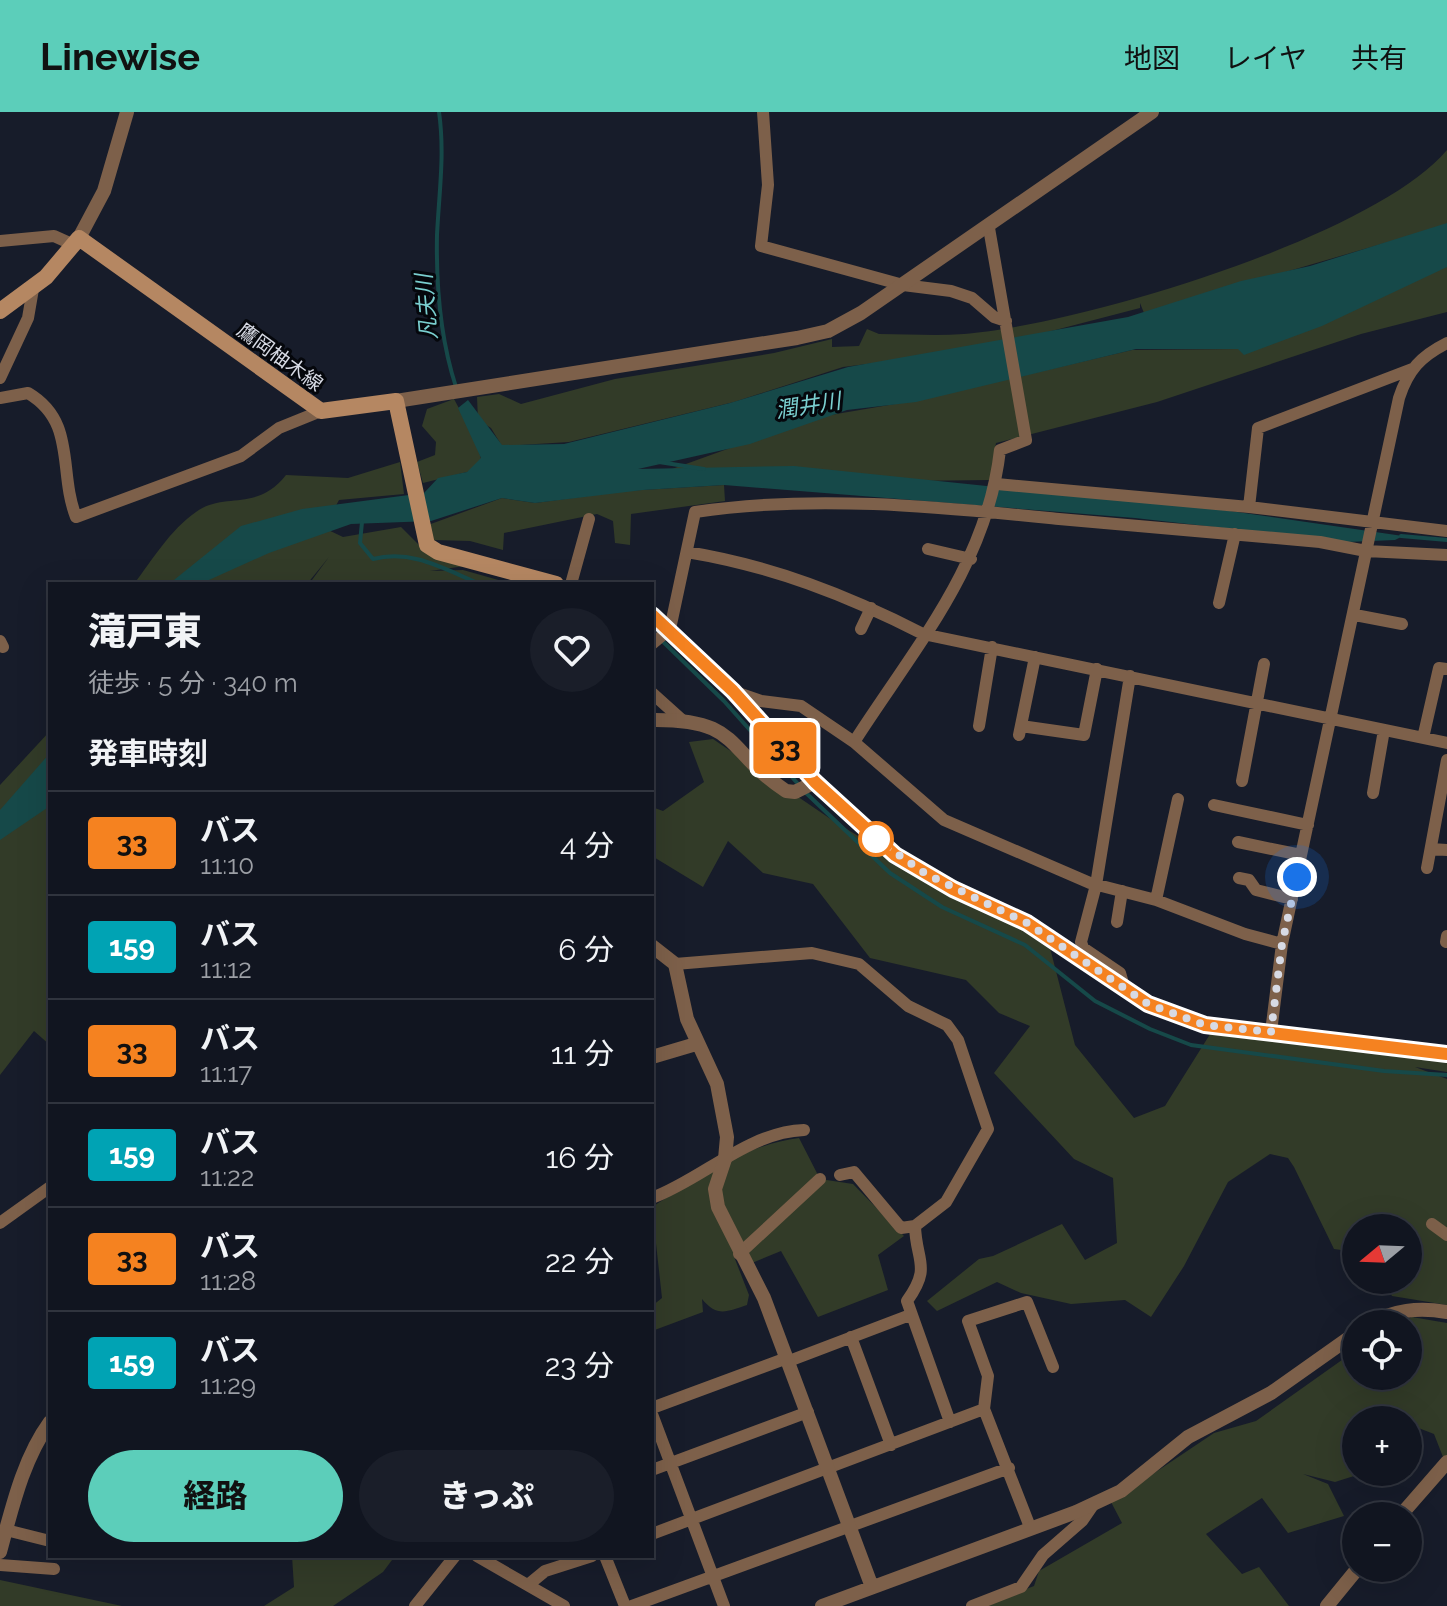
<!DOCTYPE html>
<html lang="ja">
<head>
<meta charset="utf-8">
<style>
  :root { --surface:#111520; --page:#1a1e29; --text:#f1f3f6; --muted:#9c9fa5; --line:#30343e; --accent:#5cceba }
  body { margin:0; font-family:Raleway,"Noto Sans JP",sans-serif; background:var(--page); color:var(--text); height:100vh; display:flex; flex-direction:column; font-size:30px; white-space:nowrap }
  * { box-sizing:border-box; margin:0 }
  p { font-size:26px; color:var(--muted) }
  .icon { flex:none; width:44px; height:44px; fill:none; stroke:currentColor; stroke-width:2; stroke-linecap:round; stroke-linejoin:round }
  .map { position:relative; flex:1; overflow:hidden }
  .drawer { position:absolute; left:48px; top:470px; width:606px; height:976px; display:flex; flex-direction:column; background:var(--surface); border-radius:0px; box-shadow:0 8px 32px #0002,0 0 0 2px var(--line) }
  .drawer>* { flex:none }
  .badge { padding:0 16px; border-radius:6px; font-size:28px; line-height:52px }
  .needle { width:52px; rotate:251deg }
  .tools { position:absolute; left:1342px; top:1102px; display:grid; gap:16px }
  .tools a { display:grid; place-items:center; width:80px; height:80px; border-radius:50%; background:var(--surface); box-shadow:0 8px 32px #0002,0 0 0 2px var(--line); font-size:40px }
  .you { position:absolute; width:40px; height:40px; margin:-20px; border:6px solid #fff; border-radius:50%; background:#1a73e8; box-shadow:0 0 0 12px #1a73e833 }
  .map>.badge { position:absolute; translate:-50% -50%; box-shadow:0 0 0 4px #fff }
  h2 { padding:0 40px; font-size:30px; line-height:72px }
  .round { display:grid; place-items:center; flex:none; width:84px; height:84px; border-radius:42px; background:var(--page) }
  .summary { display:flex; align-items:center; justify-content:space-between; height:136px; padding:0 40px }
  h1 { font-size:38px; font-weight:800; line-height:60px }
  .primary-button { display:flex; gap:16px; margin-top:auto; padding:16px 40px }
  .primary-button a { flex:1; height:92px; border-radius:48px; background:var(--accent); color:#111; font-size:32px; font-weight:800; line-height:92px; text-align:center }
  .primary-button a+a { background:var(--page); color:var(--text) }
  ul { padding:0; list-style:none }
  li { display:flex; align-items:center; gap:24px; height:104px; padding:0 40px; border-top:2px solid var(--line) }
  li div { flex:1 }
  li b { display:block; font-size:30px }
  li em { font-style:normal }
  li .badge { min-width:88px; font-weight:700; text-align:center }
  header { display:flex; align-items:center; gap:48px; box-sizing:border-box; height:112px; padding:0 40px; background:var(--accent); color:#111 }
  header strong { font-size:38px }
  nav { display:flex; gap:44px; margin-inline-start:auto; font-size:28px }
  .map>svg:first-child { display:block }
  .green { fill:#323b28 }
  .water { fill:#164949 }
  .lines { fill:none; stroke-linecap:round; stroke-linejoin:round }
  .stream { stroke:#164949; stroke-width:4 }
  .minor { stroke:#7d604a; stroke-width:12 }
  .tertiary { stroke:#7d604a; stroke-width:14 }
  .secondary { stroke:#b58762; stroke-width:16 }
  .line-casing { stroke:#fff; stroke-width:18 }
  .line { stroke:#f58220; stroke-width:12 }
  .walk { stroke:#d7dae4; stroke-width:8; stroke-dasharray:0 14.4 }
  .stop-dot { fill:#fff; stroke:#f58220; stroke-width:4 }
  .labels { text-anchor:middle; stroke-width:6; stroke-linejoin:round; paint-order:stroke }
  .street-label { font-size:20px; fill:#d7dae4; stroke:#05070c }
  .water-label { font-size:22px; font-style:italic; fill:#7acfd0; stroke:#05070c }
</style>
</head>
<body>
<header>
<strong>Linewise</strong>
<nav><a>地図</a><a>レイヤ</a><a>共有</a></nav>
</header>
<div class="map">
<svg width="1447" height="1494" viewBox="0 0 1447 1494">
  <rect width="100%" height="100%" fill="#171c2a"/>
  <path class="green" d="M1447,38V113L1144,201L1140,191V196L978,238L843,255L734,290L569,330L502,334L491,316L478,308L477,285L499,282L521,292L615,267L774,241L832,227V235L859,234L867,217L879,222C907,222 936,224 964,222C1079,213 1374,125 1447,38Z
    M1447,152V200L1361,222L1157,290L996,331L990,368L907,369L661,361L813,306L924,287L1132,238L1239,237Z
    M454,287L476,328L481,347L471,359L423,371L417,350L435,343L436,330L422,314L427,297Z
    M400,350L404,382L339,388L324,416L343,425L401,415L423,437L465,454L430,459L463,458L513,472H309L329,445L307,472H134C153,447 170,418 196,400C225,379 256,401 286,363L348,366Z
    M724,373L725,389L631,402L630,433L615,431L613,409L597,402L504,421L503,438L470,429L433,428L428,413L502,386L535,391L625,379Z
    M50,619V933L34,919L0,963V673Z
    M713,627L835,710L976,795L1049,832L1075,933L1134,1006L1165,994L1212,919L1447,947V960L1415,955L1447,967V1193L1392,1184L1382,1168H1408V1116H1356V1140L1334,1137L1294,1055L1288,1046L1270,1042L1228,1070L1184,1154L1151,1205L1125,1188L1071,1192L1021,1181L997,1170L937,1199L927,1189L979,1147L993,1144L1062,1112L1085,1148L1117,1131L1113,1066L1074,1047L994,961L1030,914L999,901L966,868L870,846L813,772L763,761L728,729L703,775L652,744V695L663,699L704,670L689,630Z
    M799,1026L820,1067L853,1072L904,1124L878,1143L888,1178L818,1205L781,1139L752,1151L733,1142L749,1183L747,1193C726,1200 717,1205 702,1187L703,1200L652,1219V1194L662,1186L652,1095C698,1066 744,1033 799,1026Z
    M1412,1205L1447,1211V1343L1443,1345L1434,1322L1408,1312V1308H1356V1336L1347,1341L1354,1364L1335,1370L1303,1362L1328,1372L1344,1404L1288,1421L1262,1386L1206,1422L1242,1462L1259,1455L1289,1494H982L1034,1474L1039,1459L1122,1411L1111,1390L1214,1321L1256,1309L1356,1238V1264H1408V1212H1398Z
    M292,1444H395L383,1460L333,1494H264L294,1475Z
    M0,1468L122,1494H0Z"/>
  <path class="water" d="M1447,111V155L1322,214L1244,243L1238,237H1136L916,290L847,298L750,332L638,357L794,354L1082,384L1133,385L1403,424L1395,428L1347,430L1135,406L724,373L643,378L535,391L502,386L431,409L351,412L269,441L200,472H169L241,414L302,397L424,381L438,366L467,360L481,346L458,296L468,288L502,333L564,332L730,291L848,255L1128,205L1241,169L1310,154Z
    M50,641V694L0,728V698Z"/>
  <g class="lines">
    <path class="stream" d="M439,0C445,42 439,81 437,123C436,174 440,226 456,275
      M659,350L704,357
      M362,410L360,431L373,447C412,437 444,457 480,472
      M1401,424L1447,428
      M652,519L724,589L799,673
      M805,680L890,761L942,795L1025,833L1095,889L1150,917L1191,933L1384,959L1447,963"/>
    <path class="minor" d="M763,0L768,73L761,134L903,173L951,179L972,186L994,205L1006,209
      M0,129L54,124L74,133
      M0,266L28,206L33,177
      M0,286L28,281C77,310 58,359 76,405L241,344L279,316L321,299
      M997,372L1249,395L1447,419
      M1249,395L1258,316L1412,257
      M928,437L971,447
      M687,440C772,454 847,483 923,522L1447,631
      M571,472L589,407
      M1219,491L1235,422
      M1355,503L1402,512
      M861,517L871,496
      M0,529L3,535
      M652,532L670,517L695,400C815,382 939,395 1059,407C1146,415 1233,422 1320,430L1366,439L1447,443
      M735,580L761,589L801,594L854,630L944,708L1090,771L1156,788L1245,822L1282,832
      M652,581L682,608
      M979,614L992,535
      M1021,614L1084,623L1097,557
      M1019,623L1035,545
      M1423,626L1439,556L1447,557
      M854,630C915,535 987,453 1000,338L1026,328L989,116
      M1242,669L1264,552
      M1373,681L1384,618
      M1214,693L1308,713
      M1238,730L1301,743
      M1431,737L1447,738
      M1427,756L1447,648
      M1239,766L1249,768L1256,778L1292,787
      M1156,788L1178,687
      M1117,810L1122,779
      M1446,830L1447,824
      M675,852L812,841L859,852L908,894L947,913L958,928L988,1017L946,1090L915,1114C916,1150 932,1154 907,1189L950,1310
      M1124,875L1120,861L1083,836L1081,830L1096,773L1130,564
      M1271,920L1282,832L1399,286C1408,258 1421,244 1447,231
      M840,1063L854,1060L901,1116L915,1114
      M652,1086C703,1067 748,1020 804,1018
      M0,1111L50,1075
      M1432,1112L1447,1123
      M739,1142L820,1067
      M851,1225L891,1333
      M789,1249L910,1203
      M652,1296L787,1246
      M652,1302L724,1494
      M652,1358L808,1300
      M1030,1415L984,1297L988,1264L968,1209L1027,1190L1053,1255
      M6,1418L50,1429
      M652,1422L984,1297
      M477,1444L564,1494
      M605,1444L625,1494
      M0,1453L54,1457
      M528,1473L545,1459L592,1444
      M415,1494L455,1444
      M632,1494L1009,1356
      M972,1494L1021,1475L1043,1443L1082,1409L1093,1393"/>
    <path class="tertiary" d="M79,126L104,79L127,0
      M396,289L797,226L828,219L861,201L1152,0
      M652,608C742,607 724,638 786,679L795,680L815,670
      M652,834L675,852L687,907L717,972L727,1025L725,1047L715,1077L718,1095L764,1186L872,1475
      M652,945L696,932
      M1369,1212C1394,1198 1418,1195 1447,1200
      M1400,1404L1447,1350
      M0,1440C12,1396 23,1347 50,1310
      M822,1494L1076,1400L1121,1379L1188,1325L1271,1281L1356,1221
      M1327,1494L1358,1456"/>
    <path class="secondary" d="M0,199L46,165L79,126L321,299L396,289L427,433L438,440L556,472
      M652,503L733,579L815,670L895,743L953,777L1027,811L1148,892L1205,913L1447,942"/>
  </g>
  <g class="lines">
    <g class="line-casing">
      <path id="line" d="M652,503L733,579L815,670L895,743L953,777L1027,811L1148,892L1205,913L1447,942"/>
    </g>
    <use href="#line" class="line"/>
    <path class="walk" d="M876,727L926,762L1027,811L1148,892L1205,913L1271,920L1282,832L1297,765"/>
  </g>
  <circle class="stop-dot" cx="876" cy="727" r="16"/>
  <g class="labels">
    <g class="street-label">
      <text transform="translate(280 245) rotate(36)" y="7">鷹岡柚木線</text>
    </g>
    <g class="water-label">
      <text transform="translate(426 195) rotate(-95)" y="8">凡夫川</text>
      <text transform="translate(808 293) rotate(-9)" y="8">潤井川</text>
    </g>
  </g>
</svg>
<div class="tools">
<a><svg class="needle" viewBox="-14 -14 28 28"><path d="M0-13l5 13h-10z" fill="#e53935"/><path d="M0 13l5-13h-10z" fill="#9c9fa5"/></svg></a>
<a><svg class="icon" aria-label="locate" viewBox="0 0 24 24"><circle cx="12" cy="12" r="6"/><path d="M12 2v4M12 18v4M2 12h4M18 12h4"/></svg></a>
<a>+</a>
<a>−</a>
</div>
<div class="you" style="left:1297px;top:765px"></div>
<b class="badge" style="left:785px;top:636px;background:#f58220;color:#111">33</b>
<section class="drawer">
<div class="summary"><div><h1>滝戸東</h1><p>徒歩 · 5 分 · 340 m</p></div><a class="round"><svg class="icon" aria-label="heart" viewBox="0 0 24 24"><path d="M12 20l-8-8c-3-5 5-10 8-4 3-6 11-1 8 4z"/></svg></a></div>
<h2>発車時刻</h2>
<ul>
<li><span class="badge" style="background:#f58220;color:#111">33</span><div><b>バス</b><p>11:10</p></div><em>4 分</em></li>
<li><span class="badge" style="background:#00a3b4;color:#fff">159</span><div><b>バス</b><p>11:12</p></div><em>6 分</em></li>
<li><span class="badge" style="background:#f58220;color:#111">33</span><div><b>バス</b><p>11:17</p></div><em>11 分</em></li>
<li><span class="badge" style="background:#00a3b4;color:#fff">159</span><div><b>バス</b><p>11:22</p></div><em>16 分</em></li>
<li><span class="badge" style="background:#f58220;color:#111">33</span><div><b>バス</b><p>11:28</p></div><em>22 分</em></li>
<li><span class="badge" style="background:#00a3b4;color:#fff">159</span><div><b>バス</b><p>11:29</p></div><em>23 分</em></li>
</ul>
<div class="primary-button"><a>経路</a><a>きっぷ</a></div>
</section>
</div>
</body>
</html>
